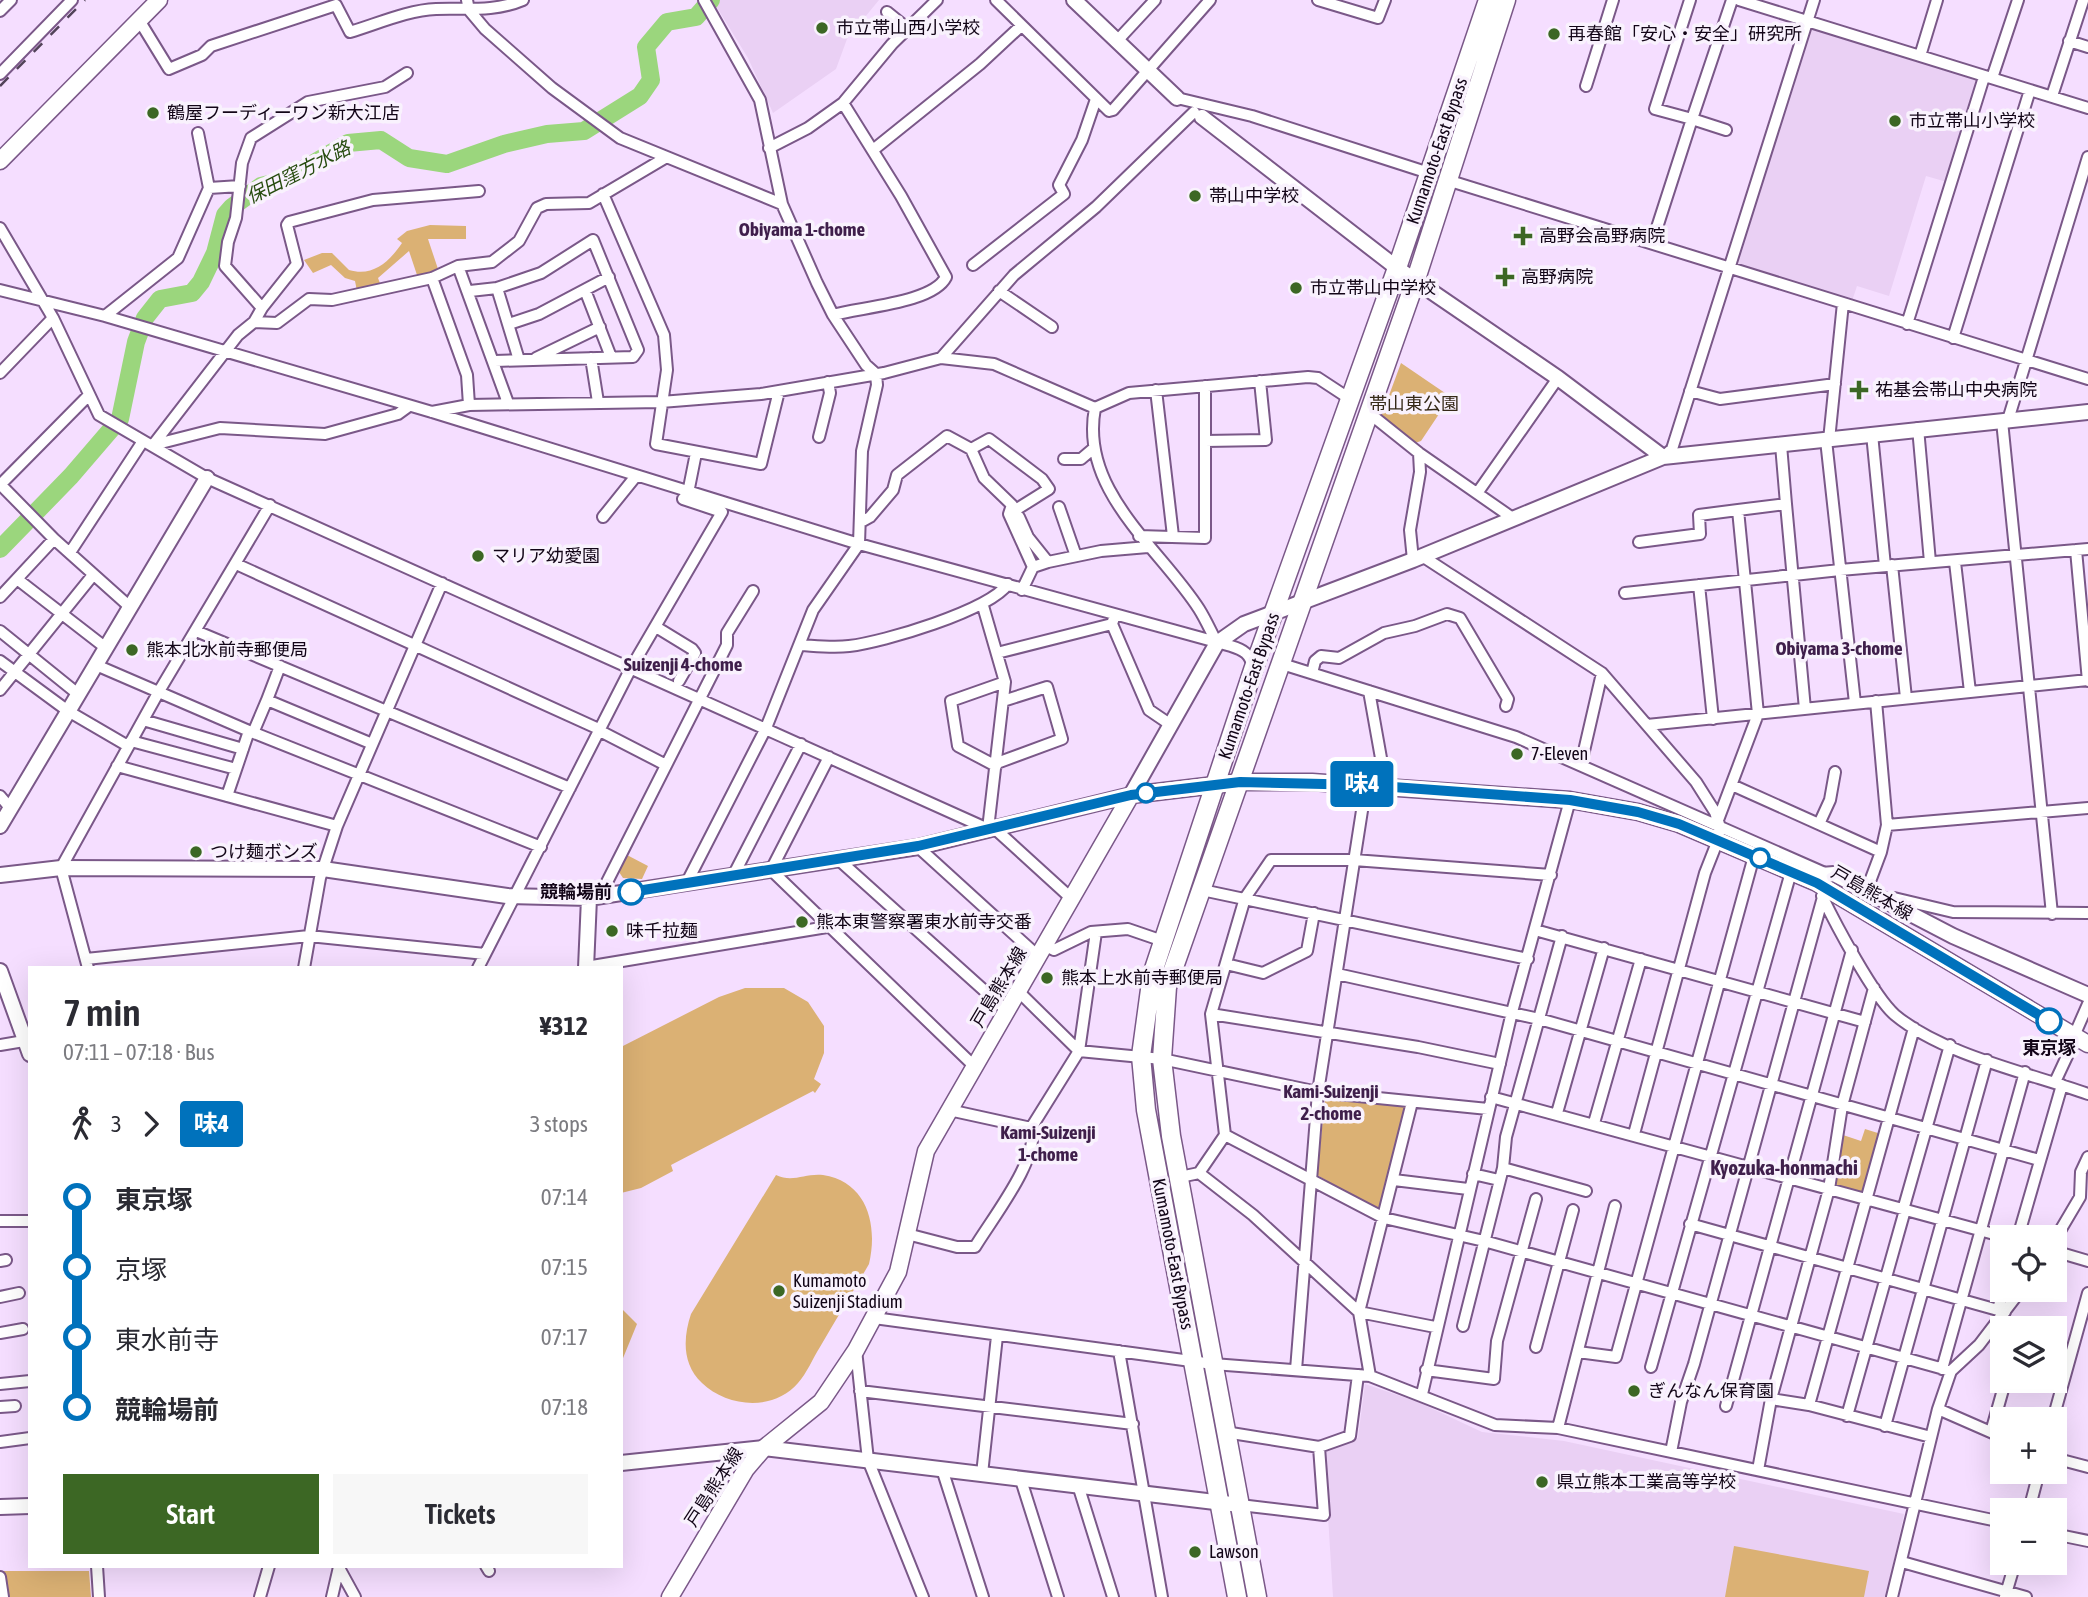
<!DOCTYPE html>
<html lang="en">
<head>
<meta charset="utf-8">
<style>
  :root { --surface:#fff; --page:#f7f7f7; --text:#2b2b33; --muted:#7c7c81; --accent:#3c6724 }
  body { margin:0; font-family:"Asap Condensed","Noto Sans JP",sans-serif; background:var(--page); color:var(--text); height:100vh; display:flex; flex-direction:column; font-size:26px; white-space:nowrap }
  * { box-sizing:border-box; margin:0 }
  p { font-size:23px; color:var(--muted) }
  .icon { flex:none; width:38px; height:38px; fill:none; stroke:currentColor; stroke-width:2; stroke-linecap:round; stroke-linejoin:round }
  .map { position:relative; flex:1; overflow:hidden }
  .drawer { position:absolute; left:28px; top:966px; width:595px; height:602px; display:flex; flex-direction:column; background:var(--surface); border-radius:0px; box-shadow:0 7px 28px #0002 }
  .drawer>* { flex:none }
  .badge { padding:0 14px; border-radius:5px; font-size:24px; line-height:46px }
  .controls { position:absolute; left:1990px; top:1225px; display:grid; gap:14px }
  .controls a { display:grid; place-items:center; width:77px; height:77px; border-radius:0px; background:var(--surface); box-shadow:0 7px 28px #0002; font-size:35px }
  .map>.badge { position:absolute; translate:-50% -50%; box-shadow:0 0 0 4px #fff }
  .legs { display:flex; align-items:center; gap:10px; height:77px; padding:0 35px; font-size:23px }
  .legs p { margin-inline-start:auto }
  .summary { display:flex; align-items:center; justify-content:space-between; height:119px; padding:0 35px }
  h1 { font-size:38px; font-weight:600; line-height:52px }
  .button { display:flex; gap:14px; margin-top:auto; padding:14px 35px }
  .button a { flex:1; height:80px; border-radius:0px; background:var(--accent); color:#fff; font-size:28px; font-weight:600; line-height:80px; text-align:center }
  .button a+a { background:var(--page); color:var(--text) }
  ul { padding:0 35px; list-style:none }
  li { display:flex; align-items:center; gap:24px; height:70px; font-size:26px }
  li i { display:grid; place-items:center; width:10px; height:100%; margin:0 9px; background:currentColor }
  li i::after { content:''; width:18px; height:18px; margin:-9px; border:5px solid; border-radius:50%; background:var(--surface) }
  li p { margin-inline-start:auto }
  li:first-child i { background:linear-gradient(#0000 50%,currentColor 0) }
  li:last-child i { background:linear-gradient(currentColor 50%,#0000 0) }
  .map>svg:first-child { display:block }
  .built { fill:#ead0f4 }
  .green { fill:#dbb174 }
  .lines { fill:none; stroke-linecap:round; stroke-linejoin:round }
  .river { stroke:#9bd67d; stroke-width:18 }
  .minor-casing { stroke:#7a5888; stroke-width:14 }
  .tertiary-casing { stroke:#7a5888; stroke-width:18 }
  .secondary-casing { stroke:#7a5888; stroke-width:19 }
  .trunk-casing { stroke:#7a5888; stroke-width:21 }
  .minor { stroke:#fff; stroke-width:10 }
  .tertiary { stroke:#fff; stroke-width:14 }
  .secondary { stroke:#fff; stroke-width:16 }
  .trunk { stroke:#fff; stroke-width:18 }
  .rail { stroke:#524359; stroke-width:2.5; stroke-dasharray:12 12; stroke-linecap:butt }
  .line-1-casing { stroke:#fff; stroke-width:16 }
  .line-1 { stroke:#0072bc; stroke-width:10 }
  .poi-dot { fill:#3c6724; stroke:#f9f2fd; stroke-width:2.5 }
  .stop-1-dot { fill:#fff; stroke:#0072bc; stroke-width:3.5 }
  .labels { text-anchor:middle; stroke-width:7; stroke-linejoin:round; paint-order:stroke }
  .poi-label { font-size:18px; fill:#120517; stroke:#f9f2fd; text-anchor:start }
  .street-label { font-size:18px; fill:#120517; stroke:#f9f2fd }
  .park-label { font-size:18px; fill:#352918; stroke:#f9f2fd }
  .stop-label { font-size:18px; font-weight:bold; fill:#120517; stroke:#f9f2fd; text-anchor:end }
  .water-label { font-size:19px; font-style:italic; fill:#274c0f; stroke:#f9f2fd }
  .neighbourhood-label { font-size:19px; font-weight:bold; fill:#3f1f4b; stroke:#f9f2fd }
  .quarter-label { font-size:21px; font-weight:bold; fill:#3f1f4b; stroke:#f9f2fd }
</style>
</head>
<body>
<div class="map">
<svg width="2088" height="1597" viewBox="0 0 2088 1597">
  <rect width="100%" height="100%" fill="#f5deff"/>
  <path class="built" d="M720,0H879L847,39L836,69L773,113L748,58L716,6Z
    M1811,25L1981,79L1947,182L1926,176L1889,296L1857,286L1852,301L1734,267Z
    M1365,1384L1418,1402L1482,1432L1564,1441L1904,1514L1886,1597H1333L1324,1451L1358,1438Z"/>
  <path class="green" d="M430,225L466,226V239H428L439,272L418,278L409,251L378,278L381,286L357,291L355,281L345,278L331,265L313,273L304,260L322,253H332L349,270C373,277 389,262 402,243L397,239L407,231Z
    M1401,363L1445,393L1449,399L1421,441L1415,443L1381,417Z
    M627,855L648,866L642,879L623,878L619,872Z
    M745,988H784L808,1002L824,1026V1053L814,1079L821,1084L815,1093L813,1091L671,1165L673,1171L641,1188L621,1193V1047L719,997Z
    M1325,1100L1408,1106L1382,1209L1379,1211L1317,1175Z
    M1865,1129L1881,1134L1865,1194L1835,1186L1843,1135L1861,1141Z
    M776,1175C793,1183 805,1173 823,1175C868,1182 878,1226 869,1264C853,1292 836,1319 820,1347C813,1358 807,1373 798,1383C773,1412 727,1407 702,1383C682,1364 683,1338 691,1314Z
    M621,1308L637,1324L621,1363Z
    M1734,1546L1869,1571L1864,1597H1725Z
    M0,1571H89L91,1597H0Z"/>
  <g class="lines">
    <path class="river" d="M0,549L71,476L120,419L136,342L145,318L160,299L192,293L201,282L215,253L225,215L232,207L261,186L285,180L348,143L381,140L409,158L447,164L504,144L547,134L584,131L640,96L651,80L646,47L667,22L696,17L711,0"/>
    <g class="minor-casing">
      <path id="minor" d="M467,0L469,10L485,29L552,88L620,138L782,204
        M996,0L1109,111L1113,110L1210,0
        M1318,0L1378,18L1385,0
        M1739,0L2088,108
        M0,11L11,0
        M887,12L908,29
        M139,20L169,69L202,55L211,46L336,5L350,32C377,24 408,10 436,9C465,8 495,12 523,0
        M2069,41L2088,47
        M1116,42L1155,0
        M1920,56L1937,0
        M0,74L72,0
        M1992,78L2018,0
        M1586,86L1613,0
        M2052,96L2083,1
        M1177,98L1252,116L1429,173
        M1726,130L1692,119L1732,0
        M769,148L808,128L843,103L892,44L937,0
        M873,150L980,64L1021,26
        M1447,180L2088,379
        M209,188L240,186
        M603,194L664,335L667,370L656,444L761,464L779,391
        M0,228L53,318L99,415L207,478L988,829L1005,682L983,606
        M1652,243L1692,119L1655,109L1690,0
        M973,265L1064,194L1059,185L1082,140L1096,99
        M458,266L508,403
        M432,278L467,375L469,405
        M497,288L519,360
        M0,290L105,316L432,412L859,544L1231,646C1244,650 1250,654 1253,667
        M585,290L611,357
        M470,291L497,288L541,273L593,240L638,350L633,357L495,361
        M999,291L1052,327
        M262,308L297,264L287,225L289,222L373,200L479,191
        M833,315C861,307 933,303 946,277L901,196L843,103
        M105,316L178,258L209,188L198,133
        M254,322L277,323L309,299L332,300L432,278L458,266L492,262L519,241L537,208L546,204L589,203L665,158
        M509,324L539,314L609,277
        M1907,324L1984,77
        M1953,338L2030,90
        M536,358L600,327
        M591,358L598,402
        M941,358L1014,275L1096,207L1194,112
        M0,373L53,318
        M1156,390L1173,536
        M1690,391L1720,399L1835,384
        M1095,408C1079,491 1160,548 1199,609C1206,620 1211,632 1217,643
        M1095,408L1129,393L1308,377L1318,378L1350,399
        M432,412L469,405L661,402L761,394L884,373L941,358L994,364L1095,408
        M1369,413L1419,453L1514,519
        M2008,420L2088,157
        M2002,421L2052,914
        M1918,428L1930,562
        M1872,434L1885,566
        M819,437L830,393L828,382
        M1826,440L1855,703
        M1829,440L1843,303
        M1205,441L1266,440L1260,381
        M153,445L238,335L254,322L262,308L225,266L228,242L236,218L242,163L251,138L308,102L385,87L407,73
        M153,445L220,428L325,434L398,414L409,406
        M971,449L989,439L1042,479L1049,489L1009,514
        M1663,457L1672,449L1814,0
        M1064,459H1081L1094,448
        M0,484L54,539L130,607
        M0,485L89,395
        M1478,492L1558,378
        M1786,504L1805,709
        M1059,507L1076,556
        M603,517L636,476
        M861,522L870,517L893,490L897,475L947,436L971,449L984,478L1012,505L1009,514L1033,567L1048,562L1028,537L1019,517
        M1139,536L1205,538V386
        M1639,542L1700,534L1699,515L1738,510
        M2076,550L2088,681
        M71,551L143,441
        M1422,556L1602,673L1696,782L1715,812L1719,824L1718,840L1705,873L1634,1134
        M1413,560L1410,530L1420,472L1419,453
        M1048,562L1101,551L1148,547
        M1955,562L1970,692
        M236,564L601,730
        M1892,565L1906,698
        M17,579L106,648
        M1699,585L1713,719
        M1022,590L1033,567
        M1625,593L1840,570L2088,549
        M0,597L54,539
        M1115,615L1112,624L1149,710L1171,725
        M656,627L692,649L695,653L679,681
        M0,631L78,694
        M196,631L570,788
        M801,645C817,646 833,648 849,646C884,642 988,611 1008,584
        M997,653L1112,624
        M0,661L68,711L128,746
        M1282,664L1516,737L1827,874
        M96,665L249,731L541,847
        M280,666L267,700L370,743
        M1312,673L1315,661L1321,656L1339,658L1384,633L1415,626L1447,614L1460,618L1508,699L1506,706
        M0,690L93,575
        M1369,691L1386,786
        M143,720L243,749
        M1647,725L2088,680
        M600,731L666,765
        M253,733L267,700
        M131,741L236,769
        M829,757L771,870L974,1066
        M997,763L1062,739L1047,687L1003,701
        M1581,764L1602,673
        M117,766L337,826
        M996,766L958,746L951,701L1005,682
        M1732,785L1881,852
        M0,796L11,809
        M227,796L249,731
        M1718,820L1758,714L1738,510L1786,504L1781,445
        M1819,824L1830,800L1835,772
        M1887,825L2088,808
        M993,827L1072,899
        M918,847L1039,957
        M839,860L1007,1011
        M733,876L801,744
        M686,884L766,728L813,610L859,544L862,451L877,385L876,374L866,365L833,315L817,283L782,204L760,100L704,0
        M1202,890L1528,959
        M1872,892H1866L1881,852L1887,825L1876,701
        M605,896V886L727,645V633L753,591
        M1822,896C1835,923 1874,997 1895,1015C1943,1055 2029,1073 2088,1094
        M1894,898L1953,912L2088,913
        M1535,930L1865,1022
        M1046,946L1054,950L1091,932L1128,929L1163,941
        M86,959L309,936L485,954
        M1226,964L1263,973L1307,951L1314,913
        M586,967L827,927
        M88,968L61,868L158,693L270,505
        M304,968L320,878L337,826L442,583
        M478,968L631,668L722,512L683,499L688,493L696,453
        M1337,974L1539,1019L2039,1160
        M1019,992L1079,1051L1162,1059L1318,1092L1488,1109
        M1211,1014L1418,1047L1500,1064
        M2074,1036L2088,1004
        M0,1045L30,1040
        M2055,1082L2076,1037
        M1491,1097L2005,1237
        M949,1110L1031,1128L1079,1051L1096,932
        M1557,1113L1604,948
        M1594,1123L1641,959
        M1225,1135L1384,1218L1484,1241L1951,1371
        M1503,1168L1586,1191
        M1199,1173L1253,1215L1359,1312L1435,1327
        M1473,1174L1499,1180
        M1180,1177L1199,1173L1225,1135L1211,1014L1245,898L1271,860H1354L1551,875
        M1394,1180L1468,1189
        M1903,1210L1950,1045
        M0,1221H30
        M1690,1224L2005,1312
        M907,1234L957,1247H975C991,1220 1041,1157 1031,1128
        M2018,1237L2062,1085
        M2054,1241L2080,1197L2081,1172L2088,1157
        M2054,1251L2088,1261
        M0,1261L6,1260
        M0,1297L19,1293
        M1998,1310L2003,1290
        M874,1318L1213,1364L1370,1376L1495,1425L1558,1428L2002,1522
        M1463,1326L1503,1168L1506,1137L1562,936
        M0,1333L23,1329
        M1536,1347L1573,1210
        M856,1350L868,1460L923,1597
        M1119,1351L1162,1597
        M1578,1352L1616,1357L1754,856
        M1651,1367L1791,872
        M1942,1369L2025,1072
        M1296,1370L1318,1092L1366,785
        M1426,1370L1494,1379L1497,1341L1536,1199
        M1370,1376L1359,1312L1412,1102
        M0,1384L30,1381
        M860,1391L1133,1424
        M1422,1394L1512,1012L1570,800
        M1771,1399L1809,1405L1931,1437
        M1809,1405L1914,1028
        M1726,1406L1852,950
        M0,1407L15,1406
        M1938,1409L2002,1437
        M1847,1416L1905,1210
        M2053,1419L2088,1293
        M1885,1426L1987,1060
        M1558,1428L1615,1206
        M1225,1432L1319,1447
        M1991,1432L2004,1386
        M0,1442L30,1438
        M1671,1452L1681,1402L1694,1364L1823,897
        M2054,1458L2088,1467
        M942,1469L983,1597
        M1758,1470L1771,1399L1829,1189L1842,1106L1874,988
        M982,1474L997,1336
        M1021,1480L1058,1597
        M1078,1485L1113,1597
        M1240,1505L1324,1515L1319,1447L1350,1436L1358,1375
        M2029,1510L2039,1472
        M2054,1534L2088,1541
        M1902,1562L2026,1597
        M97,1566L99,1597
        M338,1566L355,1597
        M486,1566L489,1571
        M0,1577L3,1597
        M260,1597L269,1566
        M332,1597L339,1567
        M1892,1597L1938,1409L1951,1371L1979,1345L2021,1290
        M2005,1597L2015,1563"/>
    </g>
    <g class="tertiary-casing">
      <path id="tertiary" d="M1074,0L1177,98
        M1202,117L1397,268L1558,378L1663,457
        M0,826L207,478
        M0,875L61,868L323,869L507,896L589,898L918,847L1131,795L1217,643L1244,624L1413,560L1663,457L2088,412
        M1817,883L1821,875L1834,874L1953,936L2088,995
        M586,968L589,898
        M0,971L30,1054
        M621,1463L764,1448L1240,1505
        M0,1507L30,1506"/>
    </g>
    <g class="secondary-casing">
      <path id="secondary" d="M0,161L159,0
        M670,1597L746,1469L764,1448L821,1402L856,1350L898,1272L926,1151L1131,795L1240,782H1312L1570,800L1638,812L1679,824L1817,883L2088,1044"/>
    </g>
    <g class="trunk-casing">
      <path id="trunk" d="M1237,1597L1146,1110L1141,1056L1152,975L1253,670L1397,268L1488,0
        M1257,1597L1171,1136L1162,1059L1167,987L1416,279L1506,0"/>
    </g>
    <use href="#minor" class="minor"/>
    <use href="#tertiary" class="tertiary"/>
    <use href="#secondary" class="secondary"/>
    <use href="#trunk" class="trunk"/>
    <path class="rail" d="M0,86L85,0"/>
  </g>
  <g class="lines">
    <g class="line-1-casing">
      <path id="line-1" d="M631,892L918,846L1131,795L1240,782L1366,785L1570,800L1638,812L1679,824L1817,883L2049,1021"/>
    </g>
    <use href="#line-1" class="line-1"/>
  </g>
  <g class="poi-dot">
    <circle cx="822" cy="28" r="7"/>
    <circle cx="1554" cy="34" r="7"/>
    <circle cx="153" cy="113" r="7"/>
    <circle cx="1895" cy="121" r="7"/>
    <circle cx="1195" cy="196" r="7"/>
    <path d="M1519.5 225.5h7v7h7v7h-7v7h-7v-7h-7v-7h7z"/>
    <path d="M1501.5 266.5h7v7h7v7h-7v7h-7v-7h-7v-7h7z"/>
    <circle cx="1296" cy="288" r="7"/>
    <path d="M1855.5 379.5h7v7h7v7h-7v7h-7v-7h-7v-7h7z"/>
    <circle cx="478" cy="556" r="7"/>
    <circle cx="132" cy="650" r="7"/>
    <circle cx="1517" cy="754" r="7"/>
    <circle cx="196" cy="852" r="7"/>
    <circle cx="802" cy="922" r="7"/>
    <circle cx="612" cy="931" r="7"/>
    <circle cx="1047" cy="978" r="7"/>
    <circle cx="779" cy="1291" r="7"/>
    <circle cx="1634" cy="1391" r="7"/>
    <circle cx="1542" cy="1482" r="7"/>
    <circle cx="1195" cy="1552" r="7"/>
  </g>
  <g class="stop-1-dot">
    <circle cx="1146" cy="793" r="9"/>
    <circle cx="1760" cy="858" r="9"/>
    <circle cx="631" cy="892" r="12"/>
    <circle cx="2049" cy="1021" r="12"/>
  </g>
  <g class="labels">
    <g class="poi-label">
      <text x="836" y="34">市立帯山西小学校</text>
      <text x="1568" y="40">再春館「安心・安全」研究所</text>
      <text x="167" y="119">鶴屋フーディーワン新大江店</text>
      <text x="1909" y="127">市立帯山小学校</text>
      <text x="1209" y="202">帯山中学校</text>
      <text x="1539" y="242">高野会高野病院</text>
      <text x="1521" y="283">高野病院</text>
      <text x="1310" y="294">市立帯山中学校</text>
      <text x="1875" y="396">祐基会帯山中央病院</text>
      <text x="492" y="562">マリア幼愛園</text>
      <text x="146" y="656">熊本北水前寺郵便局</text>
      <text x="1531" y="760">7-Eleven</text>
      <text x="210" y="858">つけ麺ボンズ</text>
      <text x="816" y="928">熊本東警察署東水前寺交番</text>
      <text x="626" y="937">味千拉麺</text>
      <text x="1061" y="984">熊本上水前寺郵便局</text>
      <text x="793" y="1287">Kumamoto<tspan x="793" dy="21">Suizenji Stadium</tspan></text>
      <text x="1648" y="1397">ぎんなん保育園</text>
      <text x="1556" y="1488">県立熊本工業高等学校</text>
      <text x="1209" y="1558">Lawson</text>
    </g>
    <g class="street-label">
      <text transform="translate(1437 151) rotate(-71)" y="6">Kumamoto-East Bypass</text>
      <text transform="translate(1249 686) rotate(-71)" y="6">Kumamoto-East Bypass</text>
      <text transform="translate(1872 893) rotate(30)" y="6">戸島熊本線</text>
      <text transform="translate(999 987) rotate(-59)" y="6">戸島熊本線</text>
      <text transform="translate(1173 1254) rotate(79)" y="6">Kumamoto-East Bypass</text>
      <text transform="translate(714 1487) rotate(-57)" y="6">戸島熊本線</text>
    </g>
    <g class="park-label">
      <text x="1414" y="410">帯山東公園</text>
    </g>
    <g class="stop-label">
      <text x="612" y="898">競輪場前</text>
      <text x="2049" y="1054" text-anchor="middle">東京塚</text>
    </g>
    <g class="water-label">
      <text transform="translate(298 172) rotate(-27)" y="7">保田窪方水路</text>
    </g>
    <g class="neighbourhood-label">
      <text x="802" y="236">Obiyama 1-chome</text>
      <text x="1839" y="655">Obiyama 3-chome</text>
      <text x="683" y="671">Suizenji 4-chome</text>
      <text x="1331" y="1098">Kami-Suizenji<tspan x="1331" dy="22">2-chome</tspan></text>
      <text x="1048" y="1139">Kami-Suizenji<tspan x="1048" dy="22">1-chome</tspan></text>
    </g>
    <g class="quarter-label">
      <text x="1784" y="1175">Kyozuka-honmachi</text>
    </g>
  </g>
</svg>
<div class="controls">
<a><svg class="icon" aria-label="locate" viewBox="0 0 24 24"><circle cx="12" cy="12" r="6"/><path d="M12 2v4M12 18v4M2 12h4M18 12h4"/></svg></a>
<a><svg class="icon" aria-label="layers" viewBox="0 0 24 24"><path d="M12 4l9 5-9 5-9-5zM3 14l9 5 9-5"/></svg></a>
<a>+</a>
<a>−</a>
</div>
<b class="badge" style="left:1362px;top:784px;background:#0072bc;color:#fff">味4</b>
<section class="drawer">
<div class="summary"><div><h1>7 min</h1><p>07:11 – 07:18 · Bus</p></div><b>¥312</b></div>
<div class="legs"><svg class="icon" aria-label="walk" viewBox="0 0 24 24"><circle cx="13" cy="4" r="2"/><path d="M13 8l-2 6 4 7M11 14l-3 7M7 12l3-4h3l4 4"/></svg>3<svg class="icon" aria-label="forward" viewBox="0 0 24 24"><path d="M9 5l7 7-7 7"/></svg><b class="badge" style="background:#0072bc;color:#fff">味4</b><p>3 stops</p></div>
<ul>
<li><i style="color:#0072bc"></i><b>東京塚</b><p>07:14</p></li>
<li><i style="color:#0072bc"></i><span>京塚</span><p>07:15</p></li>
<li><i style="color:#0072bc"></i><span>東水前寺</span><p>07:17</p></li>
<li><i style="color:#0072bc"></i><b>競輪場前</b><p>07:18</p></li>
</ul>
<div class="button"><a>Start</a><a>Tickets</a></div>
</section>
</div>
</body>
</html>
